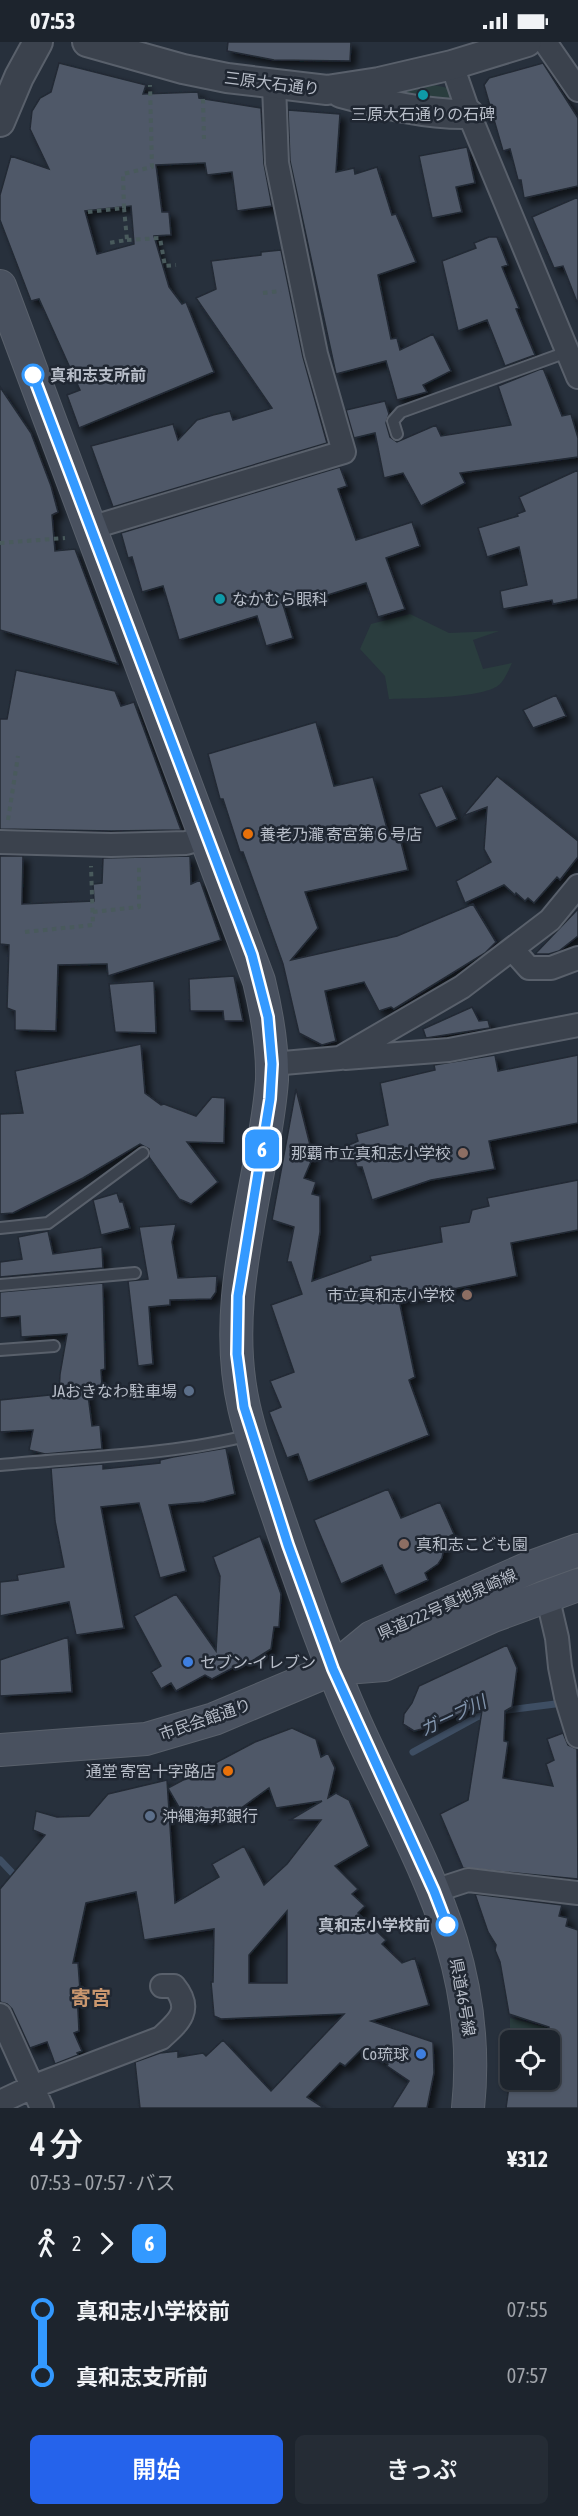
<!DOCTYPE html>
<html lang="ja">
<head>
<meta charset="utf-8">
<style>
  :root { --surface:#1d242d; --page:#252c35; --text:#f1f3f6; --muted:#a0a4aa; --line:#3b4149; --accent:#2563eb }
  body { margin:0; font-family:"Asap Condensed","Noto Sans JP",sans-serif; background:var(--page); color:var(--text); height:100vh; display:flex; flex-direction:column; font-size:22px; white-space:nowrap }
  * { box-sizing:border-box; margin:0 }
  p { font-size:20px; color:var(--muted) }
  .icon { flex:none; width:33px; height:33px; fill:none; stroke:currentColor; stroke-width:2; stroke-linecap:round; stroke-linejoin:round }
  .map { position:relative; height:2066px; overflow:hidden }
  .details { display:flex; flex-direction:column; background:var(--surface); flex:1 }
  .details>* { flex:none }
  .badge { padding:0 12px; border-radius:9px; font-size:21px; line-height:39px }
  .tools { position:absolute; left:500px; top:1988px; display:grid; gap:12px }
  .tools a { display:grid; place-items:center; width:60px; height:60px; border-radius:9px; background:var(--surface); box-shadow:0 2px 4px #0004,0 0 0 2px var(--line); font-size:30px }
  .map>.badge { position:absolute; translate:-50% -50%; box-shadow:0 0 0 3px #fff }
  .legs { display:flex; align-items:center; gap:9px; height:66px; padding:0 30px; font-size:20px }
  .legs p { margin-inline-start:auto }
  .overview { display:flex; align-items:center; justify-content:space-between; height:102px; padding:0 30px }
  h1 { font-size:33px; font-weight:600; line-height:45px }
  .action { display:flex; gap:12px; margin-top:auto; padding:12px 30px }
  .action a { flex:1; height:69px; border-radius:9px; background:var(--accent); color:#fff; font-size:24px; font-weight:600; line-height:69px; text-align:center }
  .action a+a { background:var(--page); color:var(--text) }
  ul { padding:0 30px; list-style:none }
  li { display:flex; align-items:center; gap:21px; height:66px; font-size:22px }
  li i { display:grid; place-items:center; width:9px; height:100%; margin:0 8px; background:currentColor }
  li i::after { content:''; width:15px; height:15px; margin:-8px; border:4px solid; border-radius:50%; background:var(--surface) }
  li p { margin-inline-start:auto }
  li:first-child i { background:linear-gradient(#0000 50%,currentColor 0) }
  li:last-child i { background:linear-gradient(currentColor 50%,#0000 0) }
  .status { display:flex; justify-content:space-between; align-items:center; height:42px; padding:0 30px; background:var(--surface); direction:ltr }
  .status svg { height:16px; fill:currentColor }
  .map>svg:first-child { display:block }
  .green { fill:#2a3d3e }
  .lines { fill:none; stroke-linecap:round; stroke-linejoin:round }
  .stream { stroke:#3e4e63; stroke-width:7 }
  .building { fill:#505967; stroke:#222934; stroke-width:1.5; fill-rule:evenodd; filter:url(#shadow) }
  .service-casing { stroke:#59606b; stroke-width:14 }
  .minor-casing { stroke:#59606b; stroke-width:26 }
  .tertiary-casing { stroke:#59606b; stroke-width:32 }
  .secondary-casing { stroke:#59606b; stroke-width:34 }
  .path { stroke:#495a5c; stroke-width:4; stroke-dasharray:4.5 4.5; stroke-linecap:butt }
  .service { stroke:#3b424d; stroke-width:10 }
  .minor { stroke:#3b424d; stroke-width:22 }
  .tertiary { stroke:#3b424d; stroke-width:28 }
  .secondary { stroke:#49515f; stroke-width:32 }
  .line-1-casing { stroke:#fff; stroke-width:14 }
  .line-1 { stroke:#39f; stroke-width:9 }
  .culture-dot { fill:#0f9aa8; stroke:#202732; stroke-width:2 }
  .stop-1-dot { fill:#fff; stroke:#39f; stroke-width:3 }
  .food-dot { fill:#e8710a; stroke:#202732; stroke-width:2 }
  .education-dot { fill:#8d6e63; stroke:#202732; stroke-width:2 }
  .service-dot { fill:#5c6f8a; stroke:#202732; stroke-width:2 }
  .shop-dot { fill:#3f7fe0; stroke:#202732; stroke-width:2 }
  .labels { text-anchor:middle; stroke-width:5; stroke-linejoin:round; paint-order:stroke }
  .street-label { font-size:16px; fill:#b7bdc8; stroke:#202732 }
  .poi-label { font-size:16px; fill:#b7bdc8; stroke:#202732; text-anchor:start }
  .stop-label { font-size:16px; font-weight:bold; fill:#b7bdc8; stroke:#202732; text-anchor:start }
  .water-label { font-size:18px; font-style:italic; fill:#8194ac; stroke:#202732 }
  .quarter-label { font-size:20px; font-weight:bold; fill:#ca976f; stroke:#202732 }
</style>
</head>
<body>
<div class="status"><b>07:53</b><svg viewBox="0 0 49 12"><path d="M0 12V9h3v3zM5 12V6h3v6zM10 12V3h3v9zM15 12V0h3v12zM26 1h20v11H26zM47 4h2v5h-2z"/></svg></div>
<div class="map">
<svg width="578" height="2066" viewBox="0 0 578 2066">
  <defs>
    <filter id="shadow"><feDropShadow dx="5.5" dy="5.5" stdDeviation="3" flood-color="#0009"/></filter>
  </defs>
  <rect width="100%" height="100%" fill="#27303c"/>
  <path class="green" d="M434,43L448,46L450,55L447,61L395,52Z
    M410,572L449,591L499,589L473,598L483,627L512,621C509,627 505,637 500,642C485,657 412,656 389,657L385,634L360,607L371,582Z
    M510,1976L551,1987L549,2013V1998H510Z"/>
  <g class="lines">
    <path class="stream" d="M500,1669L563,1661
      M413,1710L477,1675L489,1671
      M0,1818L18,1837"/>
  </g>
  <path class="building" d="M228,0H351L350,19L274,18L227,9Z
    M59,21L146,43L143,52L198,50L199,56L261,66L264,122L272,164L237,169L232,130L207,133L205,121L156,123L162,170H169L171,193L154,194L169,245L182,262L186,260L214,330L79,386L67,353L80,348L39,257L31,259L0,178V153L11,114L49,127L30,87L32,69L40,56L51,50ZM131,164L134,202L97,212L85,169Z
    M543,21L578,76V144L524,156L521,138H518L510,107L503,109L484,43L489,36Z
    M288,68L340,72L336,130L354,126L355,132L377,125L392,173L396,172L416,220L378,233L391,297L397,296L400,308L433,292L451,329L423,343L427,350L397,358L386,319L336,332L290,119Z
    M467,105L475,141L456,145L462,170L432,176L419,114Z
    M578,155V260H577L563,224L554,226L532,175Z
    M489,195H497L508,223L502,225L519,266L516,267L535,313L505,324L487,278L458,289L442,219L476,206L474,201Z
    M281,208L303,315L327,401L113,465L91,404L173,382L178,398L197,378L213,373L230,369L233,378L272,366L196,256L216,247L211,219L261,213V210Z
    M543,326L562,374L571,372L578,396V415L460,431L465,441L421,464L403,431L384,436L375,391L354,396L346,368L385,359L389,372L386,381L390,395L397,400L436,383L441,394L511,383L498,344Z
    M0,345L31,391L51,444L58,470L52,473L55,509L75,507L118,622L0,588Z
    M340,425L347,444L338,447L356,498L412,480L420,504L386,516L405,567L378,575L366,541L296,563L291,553L281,556L293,596L266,604L257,574L179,598L163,544L142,550L132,515L128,516L121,491Z
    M578,428V557L553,562L552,558L503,567L500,549L527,543L519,505L487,515L478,486L518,474L517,472L525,469L519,455Z
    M16,628L115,649L121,664L134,660L181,788L111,789L0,787V677H7Z
    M556,653L566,674L533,686L523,668Z
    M316,680L334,744L373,735L389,794L399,792L408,828L305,850L318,886L291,918L397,894L473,862L496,900L485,911L394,967L391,965L379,969L364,940L325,949L336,999L322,1003L299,991L283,922L243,810H240L223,757H220L208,712Z
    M497,734L578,799V815L560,838L557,835L534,861L528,856L525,859L516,851L515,853L504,843L465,861L456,839L491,820L484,807L487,765L463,774Z
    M442,744L457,777L436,786L419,752Z
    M0,814H23L22,862L94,859L93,842L102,841L103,816L190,814L191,842L200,838L221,898L108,934L107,922L58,923L56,989L15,988V969L7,966L9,903L0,902Z
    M578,867V894L559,909L549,912H535Z
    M234,934L243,979H224L223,969H190L189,937Z
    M154,939L156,991L115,990L109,942Z
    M472,965L479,979L488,978L490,986L426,996L423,987Z
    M141,1002L145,1051L161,1063L164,1062L196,1074L212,1055L225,1056L224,1101L187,1100L218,1140L191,1162L179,1157L149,1115V1107L140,1102L83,1136L13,1171L0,1172V1072L23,1071L15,1029Z
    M495,1013L498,1029L578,1013V1081L489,1099L495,1127L431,1138L372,1158L362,1125H357L349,1103L358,1099L356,1092L388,1083L380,1041L435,1028L434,1023Z
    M296,1047L313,1115L304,1136L316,1140L312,1152L320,1154V1190L312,1239L371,1218L370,1214L442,1200L440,1185L469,1180L472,1168L489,1164L487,1156L578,1138V1188L511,1201L517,1234L399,1258L415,1335L409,1338L429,1393L308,1440L298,1412L287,1416L269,1370L281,1365L270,1339L294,1330L271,1263L302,1252L291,1220H287L294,1185L272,1178Z
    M117,1151L120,1160H123L130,1186L101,1193L93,1158Z
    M176,1182L172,1200L178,1236L217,1234L216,1250L211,1257L170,1258V1263L149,1265L153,1322L138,1324L128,1239L148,1237L139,1185Z
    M48,1189L53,1212L102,1205L103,1226L0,1235V1220L22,1217L18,1195Z
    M103,1241L105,1327L101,1328L102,1344L87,1345L92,1384L100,1383L102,1407L45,1412L29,1408L33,1388L0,1390V1358L59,1352L60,1332L67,1292L21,1295L20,1274L0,1276V1250Z
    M226,1406L235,1452L204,1460L169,1463L186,1529L160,1536L139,1461L101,1465L124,1586L76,1593L69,1560L0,1574V1540L18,1538L17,1533L64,1525L55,1479L51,1426L103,1422V1427L160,1421V1418L173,1415Z
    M388,1447L401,1476L440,1460L454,1492L446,1496L442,1516L438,1522L425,1531L428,1538L395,1553L382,1523L341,1542L314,1478Z
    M260,1494L281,1552L279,1585H274L271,1607L244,1624L242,1621L212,1637L205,1633L176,1649L171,1641L161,1647L151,1630L161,1624L134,1574L176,1552L216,1609L220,1534L213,1515Z
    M68,1595L72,1650L0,1654V1618Z
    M507,1603L517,1626L512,1665L505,1669L504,1699L508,1700L503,1736L553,1744L546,1722L554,1718L547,1697L563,1691L568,1703L577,1707L578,1837L463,1826L440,1772L468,1758L483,1662L426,1686L414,1689L403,1682L404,1672L412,1661L419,1644Z
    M292,1686L316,1697L321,1715L328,1711L335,1726L328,1756L336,1751L349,1758L369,1804L335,1824L358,1847L352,1852L365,1864L358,1871L386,1898L382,1902L402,1921L415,1916L429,1963L371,1979L433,2000L434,2031L427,2066H392L409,2039L387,2024L388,2022L362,2007L345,2024L340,2021L307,2055L324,2066H140L135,2020L160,2011L178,2009V2015L203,2011L206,2014L223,1998L271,2049L344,1972L221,1977L214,1974L211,1940H213L214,1887L144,1898L136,1850L86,1861L73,1921H78L80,1948L77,1949L79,1989L74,1991L82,2009L77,2011L78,2013L55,2022L47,2000L30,2006L12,1967L7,1962L0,1960V1847L45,1793L33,1788L36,1769L57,1775L89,1774L108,1752L167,1738L175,1861L219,1835L212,1822L244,1804L264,1843L287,1822L321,1778H290L322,1759L276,1766L269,1746L233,1772L221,1774L208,1780L183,1772L168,1746L255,1700ZM287,1869V1941H249V1913Z
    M475,1852L562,1863L559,1874L568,1876L566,1884L578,1888V2066H506L510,2037H549V1985L509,1972L500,1920L495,1908L496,1903L488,1890Z"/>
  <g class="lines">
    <g class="service-casing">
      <path id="service" d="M397,392L393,379L401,370L567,310
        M0,1186L48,1181L143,1111
        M0,1243L135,1231
        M0,1308L54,1304
        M0,1423C80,1415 173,1413 250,1393"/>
    </g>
    <g class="minor-casing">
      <path id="minor" d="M545,0L578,48
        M452,23L469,72L578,335
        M90,486L344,410L316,312L277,121L274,43
        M0,800L111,803L186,801L207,795
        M512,907L529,926H551L578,916
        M345,1016L449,1008L578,983
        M272,1022L340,1016L462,945L550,878L578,844
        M547,1553L557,1596L560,1625L566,1655L578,1694
        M434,1849L468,1838L578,1851
        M0,1973L42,2066
        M0,2060L32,2045L161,1996C180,1979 193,1967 174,1944H162"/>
    </g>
    <g class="tertiary-casing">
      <path id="tertiary" d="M87,0L183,27L227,36L327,48L379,40L452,23L527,0
        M341,51C382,62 427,73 469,72
        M0,80L19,35L38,0"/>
    </g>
    <g class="secondary-casing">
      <path id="secondary" d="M0,244L259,939C267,972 273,1004 272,1038C270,1065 265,1093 260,1119C245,1200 225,1283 244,1365C253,1405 268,1444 281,1483C304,1550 327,1617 356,1682C415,1813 484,1915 468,2066
        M333,1627L384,1623L493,1574L578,1543
        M0,1708L146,1697L214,1677L333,1627L372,1595L531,1525L578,1508"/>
    </g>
    <path class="path" d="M203,57L204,97
      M124,166L123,132L152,125L150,43
      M88,170L124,166L127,198L109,201
      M127,198L160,196L165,224L176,223
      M263,251L281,249
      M0,501L65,496
      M8,778L18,714
      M93,870L139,865V824
      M25,890L93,883L91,824"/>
    <use href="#service" class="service"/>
    <use href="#minor" class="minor"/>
    <use href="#tertiary" class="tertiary"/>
    <use href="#secondary" class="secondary"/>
  </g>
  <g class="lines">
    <g class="line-1-casing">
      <path id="line-1" d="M33,333L252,913L268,975L272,1022L270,1057L238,1254L237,1312L244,1365L288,1503L333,1627L434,1849L447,1883"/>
    </g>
    <use href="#line-1" class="line-1"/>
  </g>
  <g class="culture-dot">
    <circle cx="423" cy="53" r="6"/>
    <circle cx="220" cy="557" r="6"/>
  </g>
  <g class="stop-1-dot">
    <circle cx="33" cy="333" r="10"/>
    <circle cx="447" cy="1883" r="10"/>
  </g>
  <g class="food-dot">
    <circle cx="248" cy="792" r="6"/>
    <circle cx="228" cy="1729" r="6"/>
  </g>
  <g class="education-dot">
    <circle cx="463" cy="1111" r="6"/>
    <circle cx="467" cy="1253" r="6"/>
    <circle cx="404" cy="1502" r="6"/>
  </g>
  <g class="service-dot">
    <circle cx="189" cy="1349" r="6"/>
    <circle cx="150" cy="1774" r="6"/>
  </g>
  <g class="shop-dot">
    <circle cx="188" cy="1620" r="6"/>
    <circle cx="421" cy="2012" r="6"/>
  </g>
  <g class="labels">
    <g class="street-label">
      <text transform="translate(272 41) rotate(7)" y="6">三原大石通り</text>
      <text transform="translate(447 1562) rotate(-24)" y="6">県道222号真地泉崎線</text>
      <text transform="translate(205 1677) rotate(-19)" y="6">市民会館通り</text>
      <text transform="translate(463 1955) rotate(80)" y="6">県道46号線</text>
    </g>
    <g class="poi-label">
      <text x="423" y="78" text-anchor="middle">三原大石通りの石碑</text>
      <text x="232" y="563">なかむら眼科</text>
      <text x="260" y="798">養老乃瀧 寄宮第６号店</text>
      <text x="451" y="1117" text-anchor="end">那覇市立真和志小学校</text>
      <text x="455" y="1259" text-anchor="end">市立真和志小学校</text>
      <text x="177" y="1355" text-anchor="end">JAおきなわ駐車場</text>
      <text x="416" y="1508">真和志こども園</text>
      <text x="200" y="1626">セブン-イレブン</text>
      <text x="216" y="1735" text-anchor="end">通堂 寄宮十字路店</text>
      <text x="162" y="1780">沖縄海邦銀行</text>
      <text x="409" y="2018" text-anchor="end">Co琉球</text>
    </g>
    <g class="stop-label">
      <text x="50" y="339">真和志支所前</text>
      <text x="430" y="1889" text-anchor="end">真和志小学校前</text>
    </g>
    <g class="water-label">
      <text transform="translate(453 1674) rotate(-25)" y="6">ガーブ川</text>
    </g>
    <g class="quarter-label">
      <text x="91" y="1963">寄宮</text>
    </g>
  </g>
</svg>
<div class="tools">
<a><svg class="icon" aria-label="locate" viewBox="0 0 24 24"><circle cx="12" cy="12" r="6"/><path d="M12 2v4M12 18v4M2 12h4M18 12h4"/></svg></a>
</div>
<b class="badge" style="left:262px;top:1107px;background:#39f;color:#fff">6</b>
</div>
<section class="details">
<div class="overview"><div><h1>4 分</h1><p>07:53 – 07:57 · バス</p></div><b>¥312</b></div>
<div class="legs"><svg class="icon" aria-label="walk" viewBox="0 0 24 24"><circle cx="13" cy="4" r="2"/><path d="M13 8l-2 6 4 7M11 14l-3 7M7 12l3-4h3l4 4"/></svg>2<svg class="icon" aria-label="forward" viewBox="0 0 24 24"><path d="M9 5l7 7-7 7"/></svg><b class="badge" style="background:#39f;color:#fff">6</b></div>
<ul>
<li><i style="color:#39f"></i><b>真和志小学校前</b><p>07:55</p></li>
<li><i style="color:#39f"></i><b>真和志支所前</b><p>07:57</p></li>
</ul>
<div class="action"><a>開始</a><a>きっぷ</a></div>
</section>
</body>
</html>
